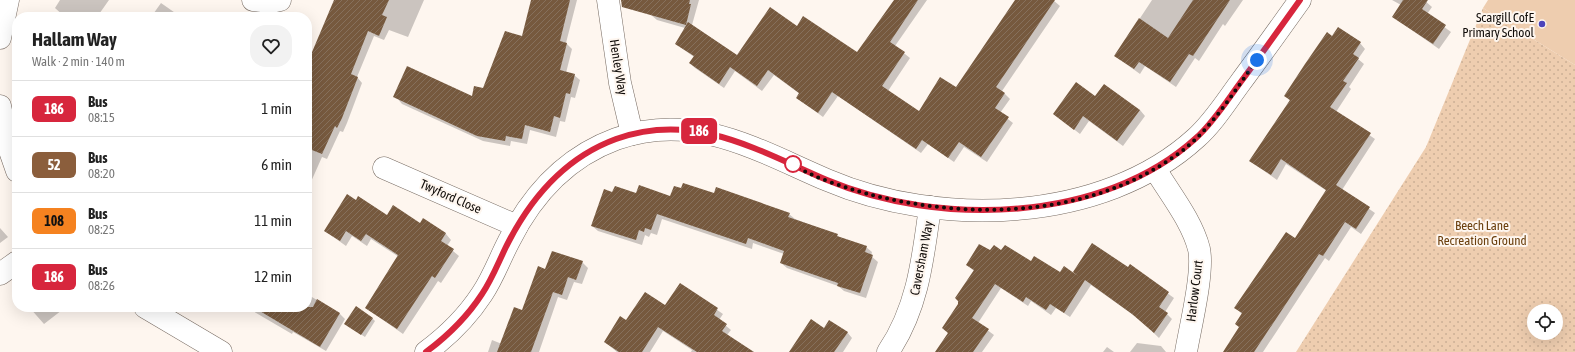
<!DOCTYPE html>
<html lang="en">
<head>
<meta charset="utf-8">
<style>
  :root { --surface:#fff; --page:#f2f2f2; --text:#222; --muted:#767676; --line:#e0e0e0 }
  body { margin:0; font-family:"Asap Condensed",sans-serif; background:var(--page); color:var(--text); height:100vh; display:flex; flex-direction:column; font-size:15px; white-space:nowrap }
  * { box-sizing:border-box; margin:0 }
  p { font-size:13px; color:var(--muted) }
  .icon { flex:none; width:22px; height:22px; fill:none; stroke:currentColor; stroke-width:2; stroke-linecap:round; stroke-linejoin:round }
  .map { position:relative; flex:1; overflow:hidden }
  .details { position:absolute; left:12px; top:12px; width:300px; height:300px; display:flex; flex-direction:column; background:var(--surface); border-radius:16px; box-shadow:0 4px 16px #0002 }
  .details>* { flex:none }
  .badge { padding:0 8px; border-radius:6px; font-size:14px; line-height:26px }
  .controls { position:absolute; left:1527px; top:304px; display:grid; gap:8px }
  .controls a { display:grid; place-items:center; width:36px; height:36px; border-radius:50%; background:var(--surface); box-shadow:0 4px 16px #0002; font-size:20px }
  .you { position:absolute; width:20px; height:20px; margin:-10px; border:3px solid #fff; border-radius:50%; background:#1a73e8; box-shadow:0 0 0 6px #1a73e833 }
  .map>.badge { position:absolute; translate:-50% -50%; box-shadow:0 0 0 2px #fff }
  .round { display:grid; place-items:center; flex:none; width:42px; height:42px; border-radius:16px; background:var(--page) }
  .summary { display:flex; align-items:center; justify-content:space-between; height:68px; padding:0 20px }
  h1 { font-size:19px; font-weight:700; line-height:30px }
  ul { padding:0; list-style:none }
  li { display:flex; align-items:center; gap:12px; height:56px; padding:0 20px; border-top:1px solid var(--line) }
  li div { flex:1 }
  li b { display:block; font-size:15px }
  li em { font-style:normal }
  li .badge { min-width:44px; font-weight:700; text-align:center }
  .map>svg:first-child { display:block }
  .grass { fill:#eecdaf }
  .park { fill:url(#park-dots); fill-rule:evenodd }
  .shadow { fill:#0003 }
  .building { fill:url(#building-hatch) }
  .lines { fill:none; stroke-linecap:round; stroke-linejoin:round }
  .street-casing { stroke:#776b62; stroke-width:23 }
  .secondary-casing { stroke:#776b62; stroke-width:23 }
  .street { stroke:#fff; stroke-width:22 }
  .secondary { stroke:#fff; stroke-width:22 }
  .line-casing { stroke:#fff; stroke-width:9 }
  .line { stroke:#d7263d; stroke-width:6 }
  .walk { stroke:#100c09; stroke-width:4; stroke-dasharray:0 7.2 }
  .poi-dot { fill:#4d44bb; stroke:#fef6ef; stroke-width:1.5 }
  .stop-dot { fill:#fff; stroke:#d7263d; stroke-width:2 }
  .labels { text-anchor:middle; stroke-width:4; stroke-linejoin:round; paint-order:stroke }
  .poi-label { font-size:13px; fill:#100c09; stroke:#fef6ef; text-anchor:end }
  .street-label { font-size:13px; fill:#100c09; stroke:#fef6ef }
  .park-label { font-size:13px; fill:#6c410f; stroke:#fef6ef }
</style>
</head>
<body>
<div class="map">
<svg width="1575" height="352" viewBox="0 0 1575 352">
  <defs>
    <pattern id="park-dots" width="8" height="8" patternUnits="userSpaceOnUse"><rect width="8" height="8" fill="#eecdaf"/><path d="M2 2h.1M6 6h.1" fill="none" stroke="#cbaf95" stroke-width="1.8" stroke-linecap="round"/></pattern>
    <pattern id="building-hatch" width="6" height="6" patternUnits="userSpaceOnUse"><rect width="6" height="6" fill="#76593e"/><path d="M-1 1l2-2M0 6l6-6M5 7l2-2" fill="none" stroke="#86705c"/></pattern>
  </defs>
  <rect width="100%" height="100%" fill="#fef6ef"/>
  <path class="grass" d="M1488,0H1575V65L1483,8Z"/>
  <path class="park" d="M1483,8L1575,65V352H1296L1426,147ZM1534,311H1556V333H1534Z"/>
  <path class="shadow" d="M60,0H109L97,17H65L55,8Z
    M353,0H424L408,37L389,30L384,40L374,36L357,77L362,83L347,123L343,132L340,131L327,159L322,157L310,184L307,183V75Z
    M532,0H577L566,43L572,49L566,73L574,75L580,80L575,98L571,97L565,122L560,121L556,137L530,130L527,144L511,141L510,146L483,141L402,104L397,98L472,97L484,89L522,37Z
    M655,0H699L692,25L738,56L797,27L858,53L895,0H927L895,46L910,58L888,91L920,113L956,89L1017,0H1053L1060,6L1002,91L1010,99L1000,113L1013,123L987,162L964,147L954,162L928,144L921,153L838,96L823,117L797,98L800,94L774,75L762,91L735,71L724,88L695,68L690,63L694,57L676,44L685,28L657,20L651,15Z
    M1152,0H1243L1225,26L1223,24L1199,61L1195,58L1176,87L1145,66L1140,74L1115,56Z
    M1392,0H1424L1432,7L1427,14L1451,32L1439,49L1393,17L1401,5Z
    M161,3L181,17H151Z
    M1333,37L1360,43L1365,49L1358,59L1364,64L1349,87L1351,89L1336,112L1375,139L1342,190L1375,213L1361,234L1351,227L1329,261L1325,258L1263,352H1226L1240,328L1243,315L1236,308L1295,239L1327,191L1286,164L1277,180L1250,161L1290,101L1286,96Z
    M1095,97L1140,110L1145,116L1123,146L1089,121L1080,134L1054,114Z
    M613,194L671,197L714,194L789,214L795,219L837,235L841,239L866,247L872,252L871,256L878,262L866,298L844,291L838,286L787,268L781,263L784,254L753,243L752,249L662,219L657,235L651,233L649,237L645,235L642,245L598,231L592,226Z
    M387,216L420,225L424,220L446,234L451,240L447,246L459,256L441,283L438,281L403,334L366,308L399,257L371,239L367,246L352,236L346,246L325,231Z
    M0,228L8,237L0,243Z
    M1002,251L1060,273L1077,276L1128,268L1130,266L1174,298L1165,312L1172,319L1159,338L1139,319L1091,285L1070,317L1056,308L1051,315L1031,301L1028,306L1001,288L978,323L994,335L982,352H936L948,333L974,271L967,265L990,252Z
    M582,262L588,268L582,284L574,282L567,300L558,297L539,352H488L492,340L502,344L523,311L546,270Z
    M680,284L723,314L719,320L731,330L727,335L747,352H691L692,350L663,331L650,352H617L605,342L627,321L665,307Z
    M307,294L340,314L345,319L326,351L293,332L292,334L246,307H307Z
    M29,307H66L44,324Z
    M372,318L375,321L365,337L348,326Z
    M824,330L847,332L852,338L843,352H790Z
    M1137,343L1161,346L1166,352H1130Z
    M1107,347L1114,352H1103Z"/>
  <path class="building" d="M334,0H389L382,15L387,17L379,36L368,31L351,74L358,77L342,118L337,128L335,126L322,154L307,148V64Z
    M531,0H570L560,41L567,43L560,70L575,74L570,94L566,93L560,118L554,116L550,132L525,125L522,139L506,136L505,141L477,136L393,97L407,66L472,96L474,86L483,88L505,31L522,36Z
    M621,0H690L689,4H691L686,25L622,7Z
    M894,0H918L890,42L905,52L882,86L919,111L940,77L956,87L1015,0H1055L996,87L1005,93L995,108L1009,117L981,157L959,142L948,158L922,140L916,149L832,92L818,113L796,98L799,93L768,70L757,86L730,67L719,84L689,63L694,56L675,44L688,22L737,55L770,7L797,26L803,16L857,52Z
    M1193,0H1230L1193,56L1189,54L1170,82L1139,62L1134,69L1114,56L1139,18L1168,38Z
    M1403,0H1428L1422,9L1446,25L1433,44L1392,17Z
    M1338,27L1361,42L1353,54L1359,58L1343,81L1347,83L1330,107L1371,133L1336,185L1370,207L1356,229L1345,222L1323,256L1319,254L1254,352H1223L1239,327L1235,324L1242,313L1234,308L1286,232L1295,238L1326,190L1281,159L1271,175L1249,161L1290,100L1284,96L1305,64L1327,32L1332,36Z
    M1076,82L1095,96L1104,84L1140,110L1117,141L1083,116L1074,130L1053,114Z
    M683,183L714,193L716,187L790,213L788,217L838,234L837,236L867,246L865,252L873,255L860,293L837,286L838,283L780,263L784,251L748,238L746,244L657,214L651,230L645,228L644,232L639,230L636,240L591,226L604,189L612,192L615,186L636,193L639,185L670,196L674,186L681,188Z
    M347,194L356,200L358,196L387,215L393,205L420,223L423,218L446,233L441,241L454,249L435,278L432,276L397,329L365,308L398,255L366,234L361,241L346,231L340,241L324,231Z
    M1092,243L1128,267L1130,264L1169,292L1159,307L1168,313L1154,333L1132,314L1085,280L1064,313L1050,304L1046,310L1026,297L1023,302L995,284L972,318L989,329L973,352H935L948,333L942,328L958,304V301L955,298L974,270L966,265L979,244L990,250L994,245L1001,250L1005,245L1031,261L1034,256L1060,272L1064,266L1078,276L1073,272Z
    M552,251L583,261L576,280L568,277L562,295L553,292L531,352H497L514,307L522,310L538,266L545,269Z
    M680,283L718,308L714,315L727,324L722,331L754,352H697L658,327L642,352H619L604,342L620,316L626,320L645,292L665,305Z
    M317,299L340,313L320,347L253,307H313Z
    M356,306L373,318L361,335L344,324Z
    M811,319L824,328L829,320L848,332L834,352H789Z"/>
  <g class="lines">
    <g class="street-casing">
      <path id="street" d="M253,0L271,2L280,0
        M608,0L620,83L632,134
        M384,168L517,226
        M1155,169C1170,194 1192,221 1199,249C1204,272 1190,328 1186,352
        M0,274L17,262
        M888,352C918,308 923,258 930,207"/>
    </g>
    <g class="secondary-casing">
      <path id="secondary" d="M0,38L8,0
        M0,106L9,148L17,171
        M145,307L221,352
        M426,352C449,335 467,317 482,294C493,278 500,258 509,241C532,195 567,157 616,139C694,111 757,150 827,180C939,228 1103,223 1196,138C1213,123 1226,102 1240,83C1260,56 1280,28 1300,0"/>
    </g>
    <use href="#street" class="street"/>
    <use href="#secondary" class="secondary"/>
  </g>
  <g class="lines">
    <g class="line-casing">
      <path id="line" d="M426,352C449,335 467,317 482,294C493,278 500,258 509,241C533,195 567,157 616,139C694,111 757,150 827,180C939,227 1103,223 1196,138C1213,123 1226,102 1240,83C1260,56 1280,28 1300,0"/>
    </g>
    <use href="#line" class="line"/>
    <path class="walk" d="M793,164C810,177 847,188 868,194C969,220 1087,218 1175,156C1210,132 1232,94 1257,60"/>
  </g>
  <circle class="poi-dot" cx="1542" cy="24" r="4"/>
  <circle class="stop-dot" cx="793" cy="164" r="8"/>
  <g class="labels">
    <g class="poi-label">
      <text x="1534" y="22">Scargill CofE<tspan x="1534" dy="15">Primary School</tspan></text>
    </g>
    <g class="street-label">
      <text transform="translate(619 67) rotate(81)" y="5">Henley Way</text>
      <text transform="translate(451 196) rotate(24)" y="5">Twyford Close</text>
      <text transform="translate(921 258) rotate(-79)" y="5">Caversham Way</text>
      <text transform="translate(1194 291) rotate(-83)" y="5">Harlow Court</text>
    </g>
    <g class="park-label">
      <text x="1482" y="230">Beech Lane<tspan x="1482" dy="15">Recreation Ground</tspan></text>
    </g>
  </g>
</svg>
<div class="controls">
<a><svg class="icon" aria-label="locate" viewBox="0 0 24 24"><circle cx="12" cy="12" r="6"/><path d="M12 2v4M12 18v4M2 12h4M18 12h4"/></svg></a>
</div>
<div class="you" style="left:1257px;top:60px"></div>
<b class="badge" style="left:699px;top:131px;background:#d7263d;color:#fff">186</b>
<section class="details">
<div class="summary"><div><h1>Hallam Way</h1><p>Walk · 2 min · 140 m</p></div><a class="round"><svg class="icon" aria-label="heart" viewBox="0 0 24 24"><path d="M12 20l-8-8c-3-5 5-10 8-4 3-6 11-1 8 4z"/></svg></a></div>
<ul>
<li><span class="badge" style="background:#d7263d;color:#fff">186</span><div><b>Bus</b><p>08:15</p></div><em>1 min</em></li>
<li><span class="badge" style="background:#8b5e3c;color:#fff">52</span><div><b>Bus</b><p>08:20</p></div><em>6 min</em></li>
<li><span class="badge" style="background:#f58220;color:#111">108</span><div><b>Bus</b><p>08:25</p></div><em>11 min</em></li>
<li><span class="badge" style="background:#d7263d;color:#fff">186</span><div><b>Bus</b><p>08:26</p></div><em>12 min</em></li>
</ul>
</section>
</div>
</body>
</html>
